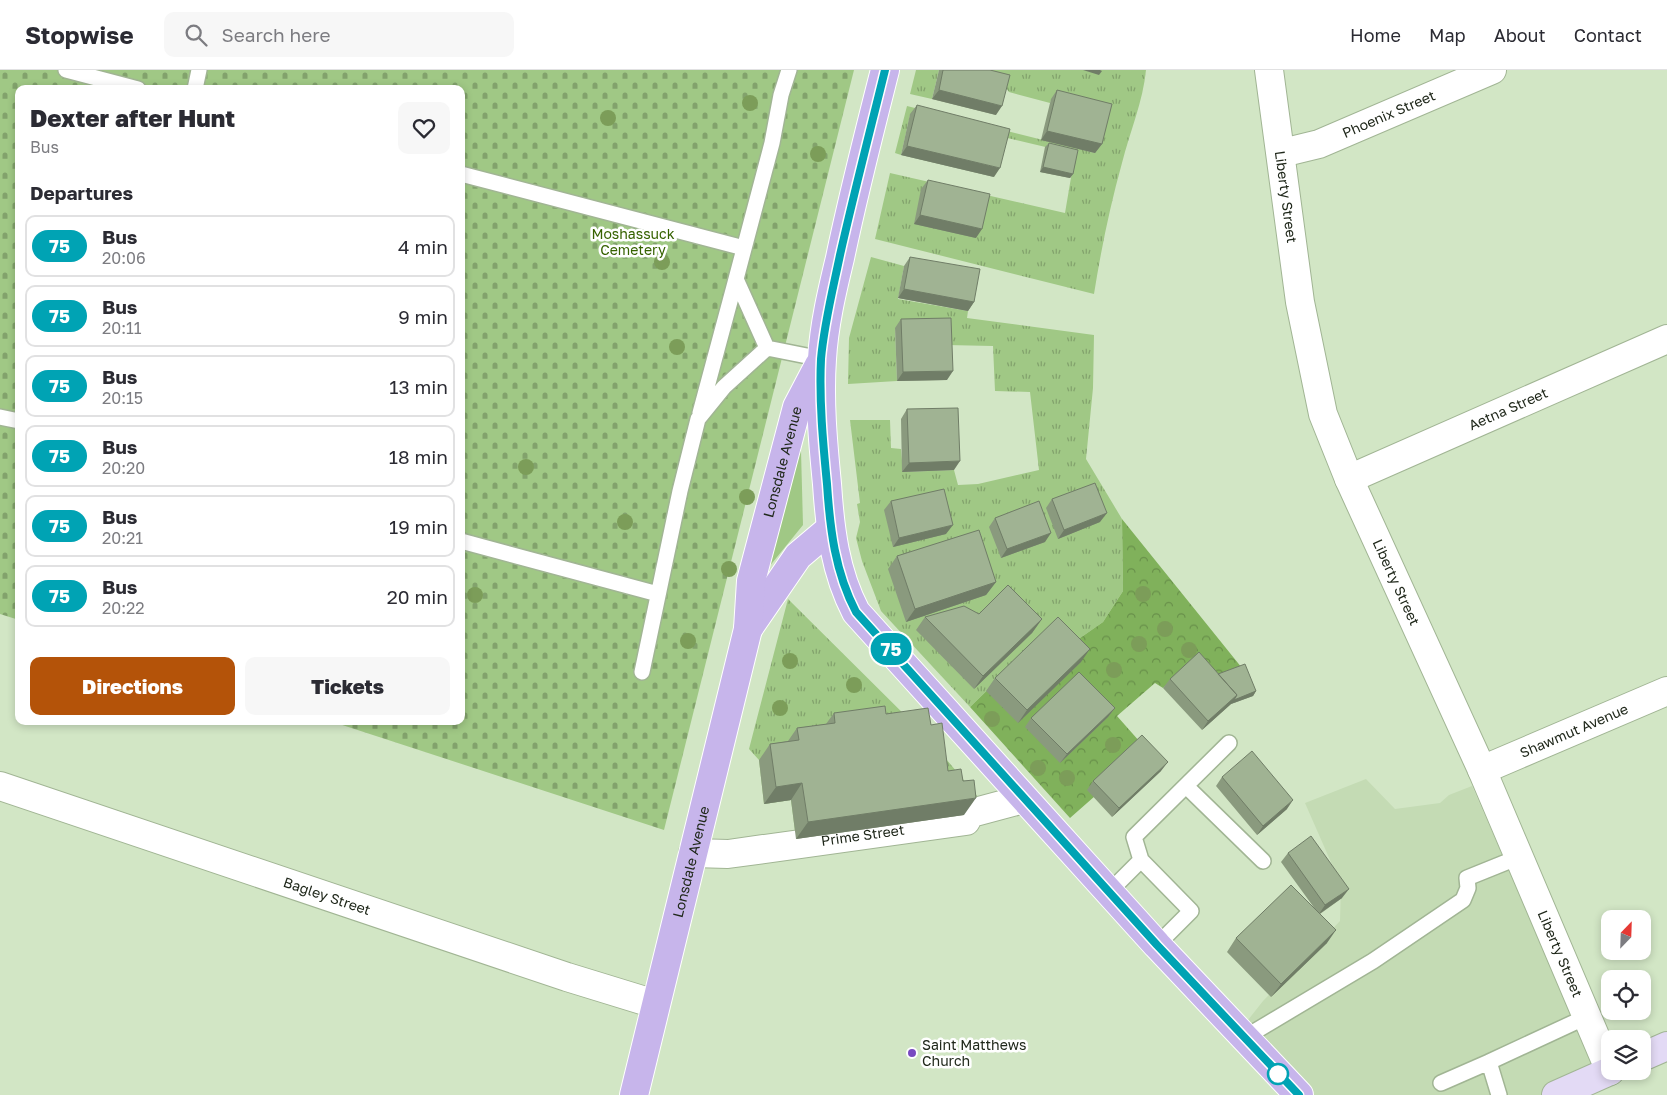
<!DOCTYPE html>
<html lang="en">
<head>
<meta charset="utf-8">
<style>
  :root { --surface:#fff; --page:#f7f7f7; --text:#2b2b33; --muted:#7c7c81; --line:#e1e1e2; --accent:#b45309 }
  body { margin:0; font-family:"Golos Text",sans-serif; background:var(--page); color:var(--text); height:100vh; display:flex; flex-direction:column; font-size:19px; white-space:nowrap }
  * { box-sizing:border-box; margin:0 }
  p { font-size:16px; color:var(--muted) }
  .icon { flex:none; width:28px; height:28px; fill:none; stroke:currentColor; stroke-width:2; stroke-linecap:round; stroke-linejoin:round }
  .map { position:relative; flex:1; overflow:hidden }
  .sheet { position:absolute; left:15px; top:15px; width:450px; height:640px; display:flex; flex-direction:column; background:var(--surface); border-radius:10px; box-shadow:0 2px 8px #0003 }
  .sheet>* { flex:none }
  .badge { padding:0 10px; border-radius:16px; font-size:18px; line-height:32px }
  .needle { width:32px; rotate:23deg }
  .tools { position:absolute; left:1601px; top:840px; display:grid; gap:10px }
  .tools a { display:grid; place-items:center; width:50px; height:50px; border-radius:10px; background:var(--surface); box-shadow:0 2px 8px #0003; font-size:25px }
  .map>.badge { position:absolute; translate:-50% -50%; box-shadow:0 0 0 2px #fff }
  h2 { padding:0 15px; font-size:19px; line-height:45px }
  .round { display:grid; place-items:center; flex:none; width:52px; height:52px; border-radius:10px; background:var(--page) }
  .head { display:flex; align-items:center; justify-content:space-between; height:85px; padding:0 15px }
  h1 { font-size:24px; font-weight:800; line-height:38px }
  .cta { display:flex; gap:10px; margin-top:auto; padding:10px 15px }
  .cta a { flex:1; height:58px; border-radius:10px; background:var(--accent); color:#fff; font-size:20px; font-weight:800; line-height:58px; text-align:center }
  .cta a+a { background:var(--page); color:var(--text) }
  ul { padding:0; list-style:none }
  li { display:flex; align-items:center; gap:15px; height:62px; margin:0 10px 8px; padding:0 5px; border:2px solid var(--line); border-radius:10px }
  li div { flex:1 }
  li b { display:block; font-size:19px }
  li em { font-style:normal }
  li .badge { min-width:55px; font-weight:700; text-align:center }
  header { display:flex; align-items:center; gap:30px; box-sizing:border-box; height:70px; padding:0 25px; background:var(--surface); border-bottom:1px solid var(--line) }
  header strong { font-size:24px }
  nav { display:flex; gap:28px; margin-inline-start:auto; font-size:18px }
  .search { width:350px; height:45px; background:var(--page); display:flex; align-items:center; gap:12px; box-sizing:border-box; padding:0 18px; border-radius:10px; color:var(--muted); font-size:19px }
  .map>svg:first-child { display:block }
  .built { fill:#c4dbb4 }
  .grass { fill:url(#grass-tufts) }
  .forest { fill:url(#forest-crowns) }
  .cemetery { fill:url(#cemetery-stones) }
  .garden { fill:#a0c885 }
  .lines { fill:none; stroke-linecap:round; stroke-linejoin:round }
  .lane-casing { stroke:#a1b594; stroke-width:18 }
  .street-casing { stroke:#a1b594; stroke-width:30 }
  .secondary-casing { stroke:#a1b594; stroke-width:30 }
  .primary-casing { stroke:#fff; stroke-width:30 }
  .lane { stroke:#fff; stroke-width:15 }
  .street { stroke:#fff; stroke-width:28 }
  .secondary { stroke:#e3daf5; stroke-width:28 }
  .primary { stroke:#c7b5eb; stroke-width:28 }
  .tree { fill:#7c9d59 }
  .wall { fill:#8a9a7e }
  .shaded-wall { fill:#707d67 }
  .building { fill:#a0b393; stroke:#707d67 }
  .line-casing { stroke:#fff; stroke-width:11 }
  .line { stroke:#00a3b4; stroke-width:8 }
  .poi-dot { fill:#7849c1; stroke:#fff; stroke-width:2 }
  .stop-dot { fill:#fff; stroke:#00a3b4; stroke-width:2.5 }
  .labels { text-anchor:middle; stroke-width:5; stroke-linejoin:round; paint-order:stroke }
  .street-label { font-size:14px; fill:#20281b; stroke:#fff }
  .park-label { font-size:14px; fill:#366200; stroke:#fff }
  .poi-label { font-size:14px; fill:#20281b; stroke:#fff; text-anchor:start }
</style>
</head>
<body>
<header>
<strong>Stopwise</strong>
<div class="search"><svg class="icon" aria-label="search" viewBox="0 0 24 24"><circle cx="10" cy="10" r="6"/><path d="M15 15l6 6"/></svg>Search here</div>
<nav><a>Home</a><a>Map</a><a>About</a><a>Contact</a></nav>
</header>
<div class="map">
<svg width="1667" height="1025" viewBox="0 0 1667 1025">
  <defs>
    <pattern id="grass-tufts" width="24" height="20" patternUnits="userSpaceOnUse" patternTransform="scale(1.25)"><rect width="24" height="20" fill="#a0c885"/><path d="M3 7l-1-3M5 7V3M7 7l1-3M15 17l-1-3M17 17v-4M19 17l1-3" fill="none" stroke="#82a26c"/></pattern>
    <pattern id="forest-crowns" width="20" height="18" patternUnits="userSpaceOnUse" patternTransform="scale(1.25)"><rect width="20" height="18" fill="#80b15b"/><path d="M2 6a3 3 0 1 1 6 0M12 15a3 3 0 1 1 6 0" fill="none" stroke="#68904a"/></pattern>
    <pattern id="cemetery-stones" width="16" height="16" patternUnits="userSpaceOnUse" patternTransform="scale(1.25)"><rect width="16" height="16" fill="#a0c885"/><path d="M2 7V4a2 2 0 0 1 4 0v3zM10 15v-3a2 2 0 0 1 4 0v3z" fill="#82a26c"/></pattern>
  </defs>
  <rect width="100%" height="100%" fill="#d2e6c5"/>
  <path class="built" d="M1366,709L1395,739L1440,733L1449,725L1472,716L1601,1010L1563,1025H1287L1237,964L1263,931L1340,851L1341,815L1305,733Z"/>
  <path class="grass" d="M916,0H939L932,29L910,24Z
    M949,0H1146C1143,32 1130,61 1122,93C1110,136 1101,180 1094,224L875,169L890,103L1065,143L1075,84L910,45L901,85L895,83L907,36L1095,83L1051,30L1050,33L1009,22L1003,14Z
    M871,187L904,196L898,229L968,241L967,248L1094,265L1093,318L1086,389L1122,449L1123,521L1103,552L1070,575L1049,560L970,637L881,541L862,491L856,468L860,452L857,434L860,433L850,350H890L891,378L901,379L903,402L954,400L958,415L978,414L1039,400L1030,322L995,321L993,276L946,275L895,258L897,311L848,314L849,268Z
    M788,529L930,670L989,740L796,769L791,730L764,734L759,690L749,679Z"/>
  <path class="forest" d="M1122,449L1242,598L1209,610L1192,591L1163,618L1155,613L1117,646L1140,672L1095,726L1070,748L970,637L1049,560L1070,575L1103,552L1123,521Z"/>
  <path class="cemetery" d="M0,0H854L664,760L330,651H461V19H19V550L0,544Z"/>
  <path class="garden" d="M800,344L803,455L764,503Z"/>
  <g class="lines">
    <g class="lane-casing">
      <path id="lane" d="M66,0L138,19
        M195,19L199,0
        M461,104L744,178
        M736,209L772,73L781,25L789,0
        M700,343L736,209L767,278
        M0,347L19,351
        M461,471L658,524
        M642,602L680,421L698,349L724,317L767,278L822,289
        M1186,716L1263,791
        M1141,790L1191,841L1157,875
        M1109,822L1141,790L1134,767L1229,673
        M1244,968L1373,891L1463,830L1468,818L1467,808L1519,787
        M1441,1013L1489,992
        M1499,1025L1489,992L1586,947"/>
    </g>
    <g class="street-casing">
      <g id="street">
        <path id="s1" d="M1269,0L1300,232L1323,344L1349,409L1482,700L1610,1001"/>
        <path id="s2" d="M1282,83L1319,74L1492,0"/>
        <path id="s3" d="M1349,409L1667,269"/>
        <path id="s4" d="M1482,700L1667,621"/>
        <path id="s5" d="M0,716L567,907L655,934"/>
        <path id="s6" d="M693,783L728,784L966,751L964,745L1024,729"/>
      </g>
    </g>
    <g class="secondary-casing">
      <path id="secondary" d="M1642,987L1667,976
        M1556,1025L1610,1001"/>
    </g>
    <g class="primary-casing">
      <g id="primary">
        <path d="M885,0C869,63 853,125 840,188C832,221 824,255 822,289C819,330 823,373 827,414C830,459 835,502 856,542L1157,875L1299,1025"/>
        <path d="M748,559L798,486L830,459"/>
        <path id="s7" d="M634,1025L748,559L751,511L797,337L819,295"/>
      </g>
    </g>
    <use href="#lane" class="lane"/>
    <use href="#street" class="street"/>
    <use href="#secondary" class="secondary"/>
    <use href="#primary" class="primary"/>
  </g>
  <g class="tree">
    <circle cx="750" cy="33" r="8"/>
    <circle cx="608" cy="48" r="8"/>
    <circle cx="818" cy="84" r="8"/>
    <circle cx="662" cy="192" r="8"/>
    <circle cx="677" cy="277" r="8"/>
    <circle cx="526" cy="397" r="8"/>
    <circle cx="747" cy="427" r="8"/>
    <circle cx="625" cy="452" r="8"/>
    <circle cx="729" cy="499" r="8"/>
    <circle cx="1143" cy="524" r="8"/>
    <circle cx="475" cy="525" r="8"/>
    <circle cx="1165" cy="559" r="8"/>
    <circle cx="688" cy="571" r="8"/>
    <circle cx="1139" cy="574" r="8"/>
    <circle cx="1189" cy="580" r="8"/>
    <circle cx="790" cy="591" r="8"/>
    <circle cx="1114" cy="600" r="8"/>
    <circle cx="854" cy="615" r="8"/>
    <circle cx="780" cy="638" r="8"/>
    <circle cx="992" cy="649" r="8"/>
    <circle cx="1113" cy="675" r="8"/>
    <circle cx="1038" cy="698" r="8"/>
    <circle cx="1067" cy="708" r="8"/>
  </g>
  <path class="wall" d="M939,0H990L996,45L932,29Z
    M1057,20L1102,74L1095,83L1041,70L1051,29Z
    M917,35L994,107L901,85L910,44Z
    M1049,73L1073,104L1070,108L1040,102L1045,77Z
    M928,110L976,168L914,154L921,119Z
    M910,187L974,232L968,241L898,228L904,196Z
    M901,249L947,310L897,311L895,258Z
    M907,339L954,400L902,402L901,349Z
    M1052,429L1100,452L1058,469L1046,438Z
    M891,431L946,464L893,477L884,440Z
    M995,448L1045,472L1001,488L989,457Z
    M897,486L996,512L986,525L906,552L888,499Z
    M979,544L1042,549L1032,563L974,619L916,560L925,547Z
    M1081,592L1018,653L986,621L995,608Z
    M1218,604L1256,621L1253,626L1231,634L1202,660L1163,618L1170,609Z
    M1115,638L1108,647L1060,693L1025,657L1031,648Z
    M834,643L886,644L931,655L964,745L796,769L791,730L764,734L759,690L770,674L788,671L797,658L826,654Z
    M1161,701L1112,747L1087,720L1093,711Z
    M1222,707L1287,739L1257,765L1216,716Z
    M1288,783L1342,828L1320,844L1327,873L1271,927L1227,882L1236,868L1315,839L1281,792Z"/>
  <path class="shaded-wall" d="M1083,0H1100L1102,1L1099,5Z
    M939,20L1002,36L996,45L932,29Z
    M1047,61L1102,74L1095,83L1041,70Z
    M907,76L1000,98L994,107L901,85Z
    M1043,97L1073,104L1070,108L1040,102Z
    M920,145L982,159L976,168L914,154Z
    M904,219L974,232L968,241L898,228Z
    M953,301L947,310L897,311L903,302Z
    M960,391L954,400L902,402L909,393Z
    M1107,443L1100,452L1058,469L1064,460Z
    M953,455L946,464L893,477L899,468Z
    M1051,463L1045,472L1001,488L1007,479Z
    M996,512L986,525L906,552L915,539Z
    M1042,549L1032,563L974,619L983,606Z
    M1090,579L1081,592L1018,653L1027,640Z
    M1256,621L1253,626L1231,634L1202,660L1208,651L1237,625Z
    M1115,638L1108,647L1060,693L1067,684Z
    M1168,692L1161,701L1112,747L1119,738Z
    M802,713L791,730L764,734L776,717Z
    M976,728L964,745L796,769L808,752Z
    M1293,730L1287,739L1257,765L1263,756Z
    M1349,819L1342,828L1319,844L1325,835Z
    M1336,860L1327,873L1271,927L1281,914Z"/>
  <path class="building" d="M943,0H990L1010,5L1002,36L939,20Z
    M1057,20L1112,34L1102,74L1047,61Z
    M917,35L1010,59L1000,98L907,76Z
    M1049,73L1078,80L1073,104L1043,97Z
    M928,110L990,124L982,159L920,145Z
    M910,187L980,199L974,232L904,219Z
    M951,248L953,301L903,302L901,249Z
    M958,338L960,391L909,393L907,339Z
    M1095,413L1107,443L1064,460L1052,429Z
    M944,419L953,455L899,468L891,431Z
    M1039,431L1051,463L1007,479L995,448Z
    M979,460L996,512L915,539L897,486Z
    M1008,515L1042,549L983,606L925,547L964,536L979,544Z
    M1058,547L1090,579L1027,640L995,608Z
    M1199,582L1237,625L1208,651L1170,609Z
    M1245,594L1256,621L1234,630L1237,625L1218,604Z
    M1079,602L1115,638L1067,684L1031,648Z
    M885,636L886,644L928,638L931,655L942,653L948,701L961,699L963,711L974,710L976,728L808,752L802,713L776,717L770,674L799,670L797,658L835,653L834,643Z
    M1142,665L1168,692L1119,738L1093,711Z
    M1252,681L1293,730L1263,756L1222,707Z
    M1311,766L1349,819L1325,835L1288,783Z
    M1291,815L1336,860L1281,914L1236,868Z"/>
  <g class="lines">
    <g class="line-casing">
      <path id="line" d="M885,0C870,61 854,123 840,185C833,219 824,254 821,289C819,330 823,373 827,414C830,459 835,502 856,542L1157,875L1299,1025"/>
    </g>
    <use href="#line" class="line"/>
  </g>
  <circle class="poi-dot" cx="912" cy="983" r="5"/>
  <circle class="stop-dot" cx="1278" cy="1004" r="10"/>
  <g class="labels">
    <g class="street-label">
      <text dy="5" stroke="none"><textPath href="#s2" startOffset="114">Phoenix Street</textPath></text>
      <text dy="5" stroke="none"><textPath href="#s1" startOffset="128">Liberty Street</textPath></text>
      <text dy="5" stroke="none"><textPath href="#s3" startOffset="174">Aetna Street</textPath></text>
      <text dy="5" stroke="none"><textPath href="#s7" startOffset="651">Lonsdale Avenue</textPath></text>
      <text dy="5" stroke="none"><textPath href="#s1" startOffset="532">Liberty Street</textPath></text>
      <text dy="5" stroke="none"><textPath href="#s4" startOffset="100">Shawmut Avenue</textPath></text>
      <text dy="5" stroke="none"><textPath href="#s6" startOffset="171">Prime Street</textPath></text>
      <text dy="5" stroke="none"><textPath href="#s7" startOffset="240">Lonsdale Avenue</textPath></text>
      <text dy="5" stroke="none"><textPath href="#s5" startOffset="345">Bagley Street</textPath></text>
      <text dy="5" stroke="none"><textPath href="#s1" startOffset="938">Liberty Street</textPath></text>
    </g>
    <g class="park-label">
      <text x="633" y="169">Moshassuck<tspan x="633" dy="16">Cemetery</tspan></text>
    </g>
    <g class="poi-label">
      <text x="922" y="980">Saint Matthews<tspan x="922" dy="16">Church</tspan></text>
    </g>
  </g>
</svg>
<div class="tools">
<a><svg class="needle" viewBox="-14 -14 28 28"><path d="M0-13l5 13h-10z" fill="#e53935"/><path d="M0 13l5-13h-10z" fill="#7c7c81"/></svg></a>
<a><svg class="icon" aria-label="locate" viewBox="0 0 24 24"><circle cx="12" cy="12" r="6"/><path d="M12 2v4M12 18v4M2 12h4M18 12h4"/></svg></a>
<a><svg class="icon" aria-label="layers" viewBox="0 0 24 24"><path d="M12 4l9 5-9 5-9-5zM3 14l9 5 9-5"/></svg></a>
</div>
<b class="badge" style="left:891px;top:579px;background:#00a3b4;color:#fff">75</b>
<section class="sheet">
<div class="head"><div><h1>Dexter after Hunt</h1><p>Bus</p></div><a class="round"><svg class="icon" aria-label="heart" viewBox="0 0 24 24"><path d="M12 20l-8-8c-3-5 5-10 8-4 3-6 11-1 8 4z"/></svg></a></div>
<h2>Departures</h2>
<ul>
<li><span class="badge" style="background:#00a3b4;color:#fff">75</span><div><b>Bus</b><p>20:06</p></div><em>4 min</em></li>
<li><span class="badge" style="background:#00a3b4;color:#fff">75</span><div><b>Bus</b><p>20:11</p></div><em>9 min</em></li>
<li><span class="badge" style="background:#00a3b4;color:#fff">75</span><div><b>Bus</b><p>20:15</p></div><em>13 min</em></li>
<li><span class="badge" style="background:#00a3b4;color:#fff">75</span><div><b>Bus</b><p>20:20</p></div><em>18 min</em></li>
<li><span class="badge" style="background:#00a3b4;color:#fff">75</span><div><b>Bus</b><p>20:21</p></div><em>19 min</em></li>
<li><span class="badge" style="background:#00a3b4;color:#fff">75</span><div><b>Bus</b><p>20:22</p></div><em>20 min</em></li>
</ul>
<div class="cta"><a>Directions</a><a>Tickets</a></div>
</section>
</div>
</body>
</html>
